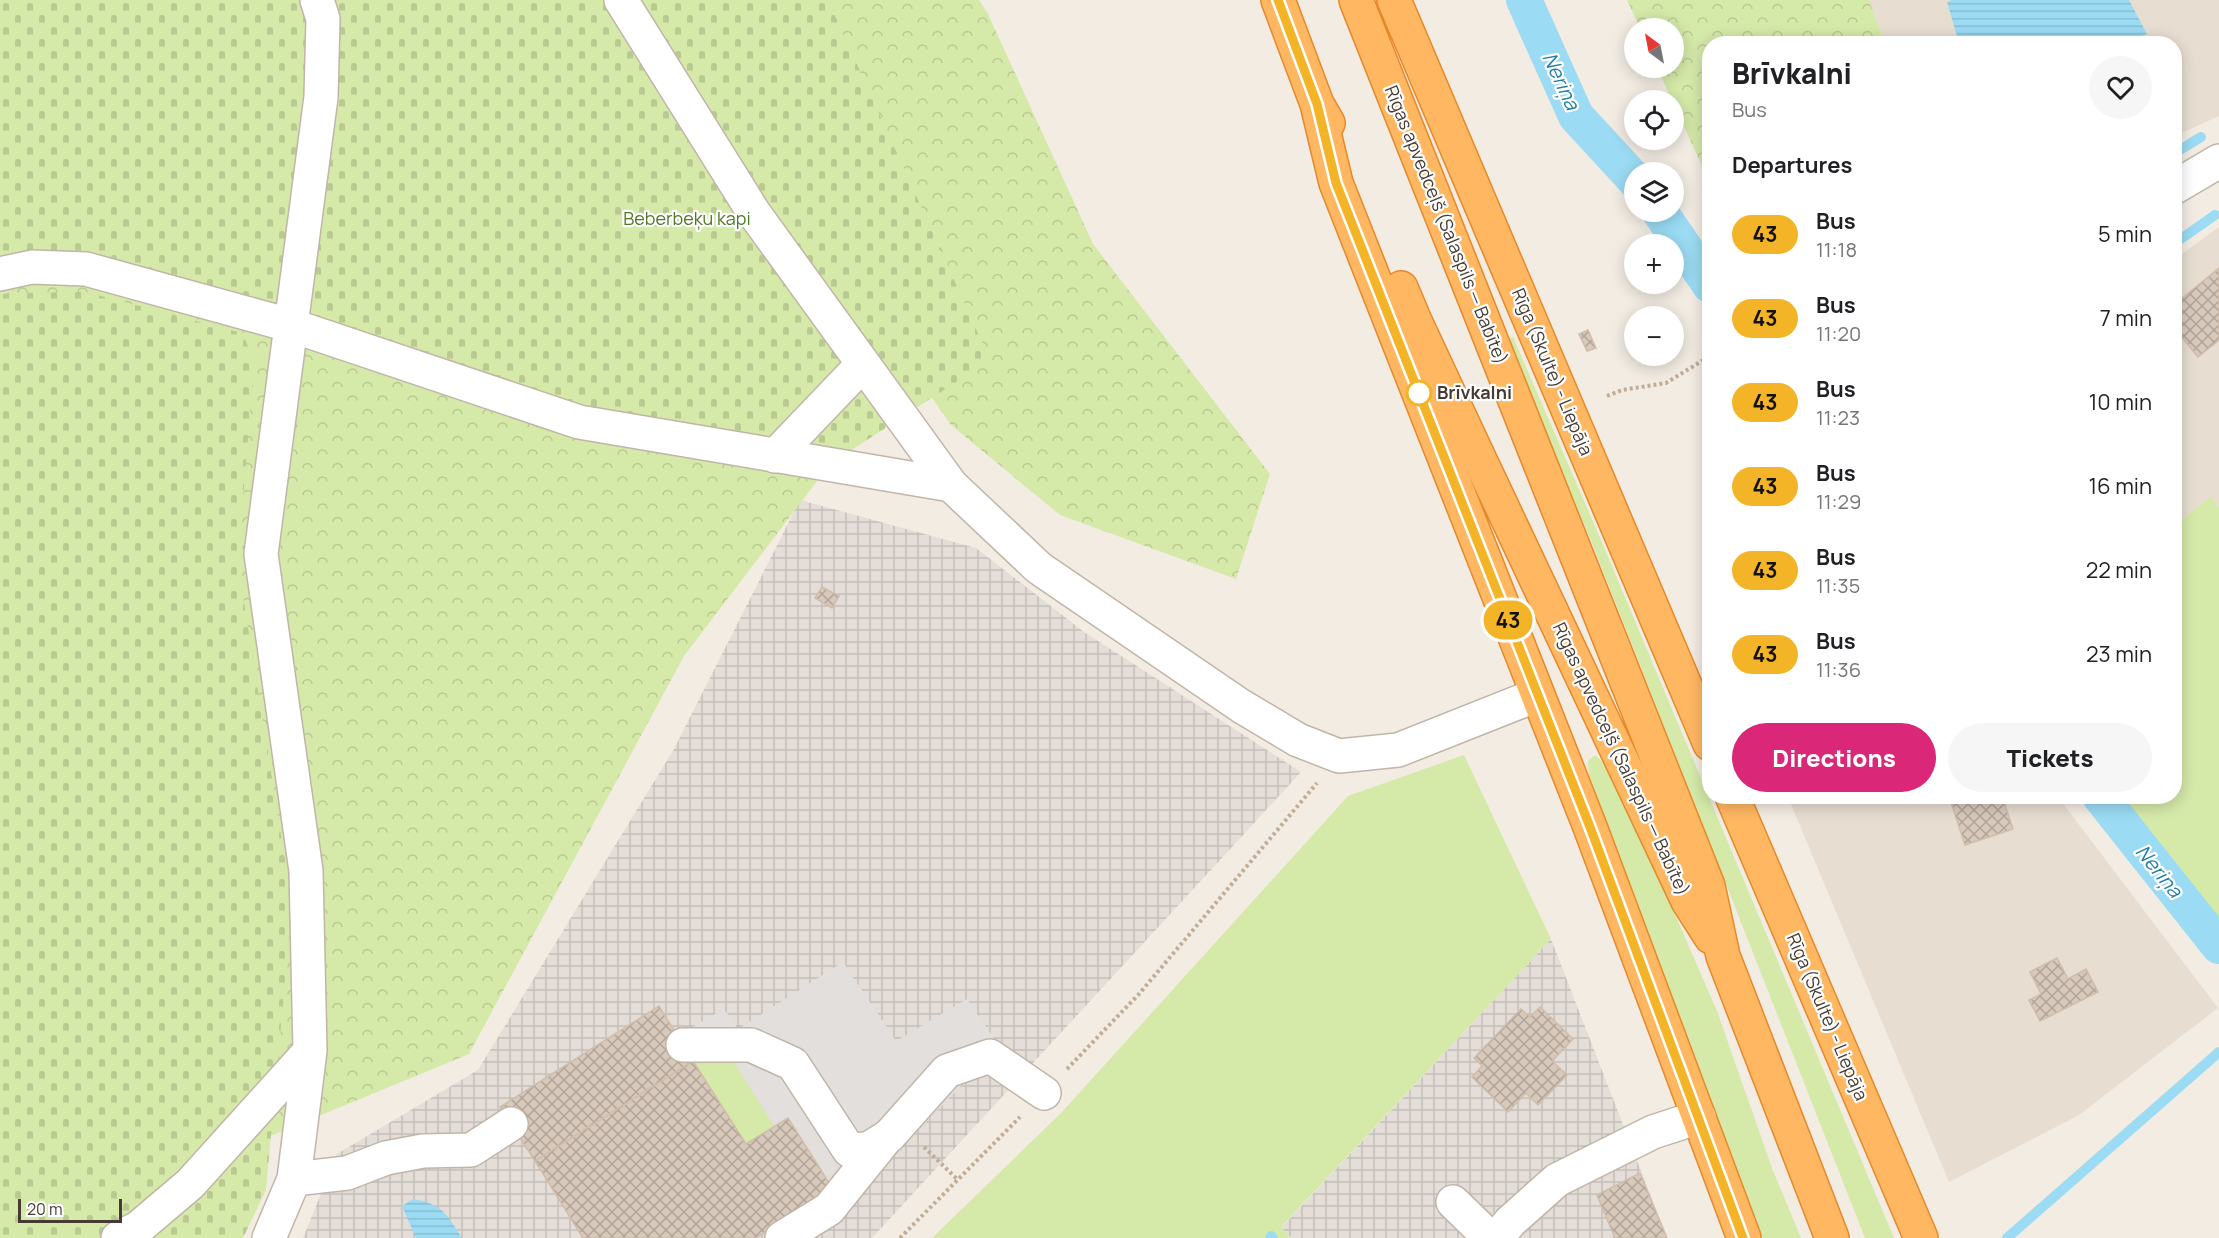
<!DOCTYPE html>
<html lang="en">
<head>
<meta charset="utf-8">
<style>
  :root { --surface:#fff; --page:#f6f6f6; --text:#202124; --muted:#757577; --accent:#db2777 }
  body { margin:0; font-family:Manrope,sans-serif; background:var(--page); color:var(--text); height:100vh; display:flex; flex-direction:column; font-size:22px; white-space:nowrap }
  * { box-sizing:border-box; margin:0 }
  p { font-size:20px; color:var(--muted) }
  .icon { flex:none; width:33px; height:33px; fill:none; stroke:currentColor; stroke-width:2; stroke-linecap:round; stroke-linejoin:round }
  .map { position:relative; flex:1; overflow:hidden }
  .panel { position:absolute; left:1702px; top:36px; width:480px; height:768px; display:flex; flex-direction:column; background:var(--surface); border-radius:24px; box-shadow:0 3px 15px #0003 }
  .panel>* { flex:none }
  .badge { padding:0 12px; border-radius:20px; font-size:21px; line-height:39px }
  .needle { width:39px; rotate:328deg }
  .buttons { position:absolute; left:1624px; top:18px; display:grid; gap:12px }
  .buttons a { display:grid; place-items:center; width:60px; height:60px; border-radius:50%; background:var(--surface); box-shadow:0 3px 15px #0003; font-size:30px }
  .scale { position:absolute; left:18px; bottom:15px; width:104px; box-sizing:border-box; padding-left:6px; border:3px solid #453b33; border-top:0; font-size:16px; line-height:21px; white-space:nowrap; color:#453b33; -webkit-text-stroke:4px #fff; paint-order:stroke }
  .map>.badge { position:absolute; translate:-50% -50%; box-shadow:0 0 0 3px #fff }
  h2 { padding:0 30px; font-size:22px; line-height:54px }
  .round { display:grid; place-items:center; flex:none; width:63px; height:63px; border-radius:32px; background:var(--page) }
  .overview { display:flex; align-items:center; justify-content:space-between; height:102px; padding:0 30px }
  h1 { font-size:28px; font-weight:800; line-height:45px }
  .action { display:flex; gap:12px; margin-top:auto; padding:12px 30px }
  .action a { flex:1; height:69px; border-radius:36px; background:var(--accent); color:#fff; font-size:24px; font-weight:800; line-height:69px; text-align:center }
  .action a+a { background:var(--page); color:var(--text) }
  ul { padding:0; list-style:none }
  li { display:flex; align-items:center; gap:18px; height:84px; padding:0 30px }
  li div { flex:1 }
  li b { display:block; font-size:22px }
  li em { font-style:normal }
  li .badge { min-width:66px; font-weight:700; text-align:center }
  .map>svg:first-child { display:block }
  .residential { fill:#e7ddd1 }
  .industrial { fill:url(#industrial-grid) }
  .grass { fill:#d5e9a9 }
  .forest { fill:url(#forest-crowns) }
  .cemetery { fill:url(#cemetery-stones) }
  .parking { fill:#e3dfdc }
  .water { fill:url(#water-rules) }
  .lines { fill:none; stroke-linecap:round; stroke-linejoin:round }
  .stream { stroke:#9bdbf3; stroke-width:10 }
  .canal { stroke:#9bdbf3; stroke-width:36 }
  .building { fill:url(#building-cross-hatch); stroke:#d0bdab; stroke-width:1.5 }
  .minor-casing { stroke:#c1b5a8; stroke-width:36 }
  .highway-casing { stroke:#e5892b; stroke-width:36 }
  .path { stroke:#c1ac96; stroke-width:4; stroke-dasharray:3 3; stroke-linecap:butt }
  .minor { stroke:#fff; stroke-width:33 }
  .highway { stroke:#ffb762; stroke-width:33 }
  .line-casing { stroke:#fff; stroke-width:14 }
  .line { stroke:#f4b427; stroke-width:9 }
  .stop-dot { fill:#fff; stroke:#f4b427; stroke-width:3 }
  .labels { text-anchor:middle; stroke-width:4.5; stroke-linejoin:round; paint-order:stroke }
  .park-label { font-size:18px; fill:#4f7924; stroke:#fff }
  .street-label { font-size:18px; fill:#453b33; stroke:#fff }
  .stop-label { font-size:18px; font-weight:bold; fill:#453b33; stroke:#fff; text-anchor:start }
  .water-label { font-size:20px; font-style:italic; fill:#267fa5; stroke:#fff }
</style>
</head>
<body>
<div class="map">
<svg width="2219" height="1238" viewBox="0 0 2219 1238">
  <defs>
    <pattern id="industrial-grid" width="8" height="8" patternUnits="userSpaceOnUse" patternTransform="scale(1.5)"><rect width="8" height="8" fill="#e4ddd8"/><path d="M0 4h8M4 0v8" fill="none" stroke="#c5bfba"/></pattern>
    <pattern id="forest-crowns" width="20" height="18" patternUnits="userSpaceOnUse" patternTransform="scale(1.5)"><rect width="20" height="18" fill="#d5e9a9"/><path d="M2 6a3 3 0 1 1 6 0M12 15a3 3 0 1 1 6 0" fill="none" stroke="#b8c992"/></pattern>
    <pattern id="cemetery-stones" width="16" height="16" patternUnits="userSpaceOnUse" patternTransform="scale(1.5)"><rect width="16" height="16" fill="#d5e9a9"/><path d="M2 7V4a2 2 0 0 1 4 0v3zM10 15v-3a2 2 0 0 1 4 0v3z" fill="#b8c992"/></pattern>
    <pattern id="water-rules" width="6" height="5" patternUnits="userSpaceOnUse" patternTransform="scale(1.5)"><rect width="6" height="5" fill="#9bdbf3"/><path d="M0 2.5h6" fill="none" stroke="#87bdd1"/></pattern>
    <pattern id="building-cross-hatch" width="8" height="8" patternUnits="userSpaceOnUse" patternTransform="scale(1.5)"><rect width="8" height="8" fill="#d8c9bb"/><path d="M0 0l8 8M0 8l8-8" fill="none" stroke="#b1a499"/></pattern>
  </defs>
  <rect width="100%" height="100%" fill="#f3ece3"/>
  <path class="residential" d="M1869,0H2219V116L2175,136V44L1885,43Z
    M2219,227V509L2211,496L2175,525V259Z
    M1788,797H2058L2218,1008L2079,1115L1949,1182Z"/>
  <path class="industrial" d="M800,500L976,548L1084,632L1301,772L872,1238H303L337,1154L478,1070L674,749Z
    M1551,939L1667,1238H1292L1281,1228Z"/>
  <path class="grass" d="M1513,337L1601,540L1894,1238H1865L1592,543L1505,340Z
    M2211,496L2219,509V926L2119,797L2175,796V525Z
    M1464,755L1551,939L1281,1227L1291,1238H932L1062,1112L1348,796Z
    M1595,755L1603,762L1627,804L1717,1011L1772,1168L1801,1238H1761L1589,776L1588,761Z
    M729,1054L774,1126L746,1144L693,1061Z"/>
  <path class="forest" d="M0,0H979L988,14L1093,244L1270,474L1236,579L1060,515L951,425L914,372L830,464L684,656L469,1054L256,1142L0,1238Z
    M1627,0H1869L1885,43L1710,44V183L1657,68H1674V28H1640Z"/>
  <path class="cemetery" d="M0,0H828L990,360L830,464L579,422L86,269L0,274Z
    M86,292L242,333L254,360L238,565L292,904L266,1190L243,1238H0V295L9,293Z"/>
  <path class="parking" d="M843,962L896,1041L967,999L999,1046L846,1206L833,1189L788,1118L774,1126L729,1054L677,1036L724,1009L738,1029Z"/>
  <path class="water" d="M1952,0H2129L2147,34L2121,43H1959L1947,2Z
    M413,1199C443,1204 447,1215 462,1238H416L402,1206Z"/>
  <g class="lines">
    <path class="stream" d="M2175,153L2201,137
      M2175,243L2215,215
      M1271,1236L1273,1238
      M2007,1238L2219,1052"/>
    <path class="canal" d="M1524,0L1576,116L1635,180
      M1660,212L1710,285
      M2100,796L2219,946"/>
  </g>
  <path class="building" d="M2219,268V340L2198,357L2175,329V304Z
    M1588,330L1596,348L1587,351L1579,334Z
    M822,587L839,596L832,608L815,598Z
    M1949,796H2002L2013,829L1965,845Z
    M2057,958L2068,979L2086,969L2098,992L2040,1021L2029,1000L2041,994L2030,972Z
    M659,1006L693,1061L535,1161L500,1107Z
    M1540,1007L1573,1039L1552,1061L1567,1075L1538,1105L1526,1093L1508,1112L1472,1077L1482,1066L1474,1058L1521,1009L1530,1017Z
    M693,1061L746,1144L788,1118L833,1189L756,1238H583L535,1161Z
    M1640,1173L1667,1238H1615L1597,1195Z"/>
  <g class="lines">
    <g class="minor-casing">
      <path id="minor" d="M621,0L754,213L951,485L1039,568L1241,706L1298,740L1339,756L1398,750L1537,695
        M2175,187L2219,161
        M0,274L32,267L86,269L293,326L579,422L951,485
        M775,456L863,364
        M683,1045H751L793,1064L849,1150L868,1149L889,1136L947,1071L990,1056L1044,1093
        M294,1179L347,1173L386,1158L423,1151L471,1150L511,1124
        M1453,1202L1490,1238
        M118,1238L138,1228L190,1184L310,1051
        M269,1238L294,1179L310,1051L306,871L261,554L321,97L323,19L317,0
        M782,1238L829,1209L887,1137
        M1497,1238L1510,1222L1557,1180L1653,1132L1699,1117"/>
    </g>
    <g class="highway-casing">
      <path id="highway" d="M1278,0L1317,104L1328,123
        M1356,0L1708,886L1723,956L1832,1238
        M1394,0L1710,744
        M1317,104L1336,183L1590,827L1744,1238
        M1401,288L1414,319L1479,458L1688,901L1711,937
        M1732,796L1921,1238"/>
    </g>
    <path class="path" d="M1607,396L1622,390L1666,383L1710,356
      M1067,1069L1139,994L1317,783
      M924,1147L958,1180
      M900,1238L1020,1117"/>
    <use href="#minor" class="minor"/>
    <use href="#highway" class="highway"/>
  </g>
  <g class="lines">
    <g class="line-casing">
      <path id="line" d="M1278,0L1317,104L1336,183L1590,827L1743,1238"/>
    </g>
    <use href="#line" class="line"/>
  </g>
  <circle class="stop-dot" cx="1419" cy="393" r="12"/>
  <g class="labels">
    <g class="park-label">
      <text x="687" y="225">Beberbeķu kapi</text>
    </g>
    <g class="street-label">
      <text transform="translate(1446 225) rotate(68)" y="6">Rīgas apvedceļš (Salaspils — Babīte)</text>
      <text transform="translate(1552 372) rotate(67)" y="6">Rīga (Skulte) - Liepāja</text>
      <text transform="translate(1621 759) rotate(65)" y="6">Rīgas apvedceļš (Salaspils — Babīte)</text>
      <text transform="translate(1827 1017) rotate(67)" y="6">Rīga (Skulte) - Liepāja</text>
    </g>
    <g class="stop-label">
      <text x="1437" y="399">Brīvkalni</text>
    </g>
    <g class="water-label">
      <text transform="translate(1561 81) rotate(65)" y="7">Neriņa</text>
      <text transform="translate(2159 871) rotate(51)" y="7">Neriņa</text>
    </g>
  </g>
</svg>
<div class="buttons">
<a><svg class="needle" viewBox="-14 -14 28 28"><path d="M0-13l5 13h-10z" fill="#e53935"/><path d="M0 13l5-13h-10z" fill="#757577"/></svg></a>
<a><svg class="icon" aria-label="locate" viewBox="0 0 24 24"><circle cx="12" cy="12" r="6"/><path d="M12 2v4M12 18v4M2 12h4M18 12h4"/></svg></a>
<a><svg class="icon" aria-label="layers" viewBox="0 0 24 24"><path d="M12 4l9 5-9 5-9-5zM3 14l9 5 9-5"/></svg></a>
<a>+</a>
<a>−</a>
</div>
<div class="scale">20 m</div>
<b class="badge" style="left:1508px;top:620px;background:#f4b427;color:#111">43</b>
<section class="panel">
<div class="overview"><div><h1>Brīvkalni</h1><p>Bus</p></div><a class="round"><svg class="icon" aria-label="heart" viewBox="0 0 24 24"><path d="M12 20l-8-8c-3-5 5-10 8-4 3-6 11-1 8 4z"/></svg></a></div>
<h2>Departures</h2>
<ul>
<li><span class="badge" style="background:#f4b427;color:#111">43</span><div><b>Bus</b><p>11:18</p></div><em>5 min</em></li>
<li><span class="badge" style="background:#f4b427;color:#111">43</span><div><b>Bus</b><p>11:20</p></div><em>7 min</em></li>
<li><span class="badge" style="background:#f4b427;color:#111">43</span><div><b>Bus</b><p>11:23</p></div><em>10 min</em></li>
<li><span class="badge" style="background:#f4b427;color:#111">43</span><div><b>Bus</b><p>11:29</p></div><em>16 min</em></li>
<li><span class="badge" style="background:#f4b427;color:#111">43</span><div><b>Bus</b><p>11:35</p></div><em>22 min</em></li>
<li><span class="badge" style="background:#f4b427;color:#111">43</span><div><b>Bus</b><p>11:36</p></div><em>23 min</em></li>
</ul>
<div class="action"><a>Directions</a><a>Tickets</a></div>
</section>
</div>
</body>
</html>
